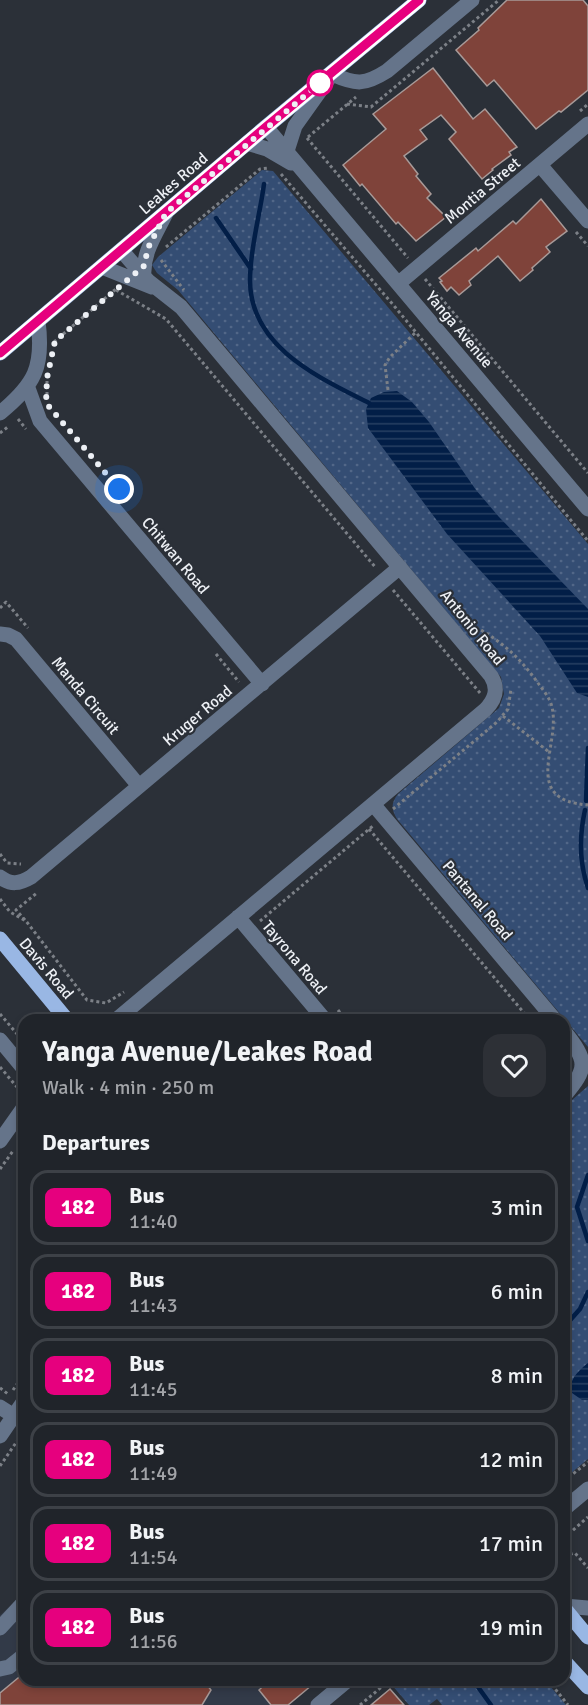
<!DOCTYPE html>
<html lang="en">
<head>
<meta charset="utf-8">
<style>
  :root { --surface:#20242a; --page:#2d3036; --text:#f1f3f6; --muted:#a2a4a8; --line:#3d4147 }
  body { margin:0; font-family:Signika,sans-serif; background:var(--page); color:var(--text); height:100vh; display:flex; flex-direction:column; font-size:22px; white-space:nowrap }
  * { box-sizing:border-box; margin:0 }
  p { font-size:20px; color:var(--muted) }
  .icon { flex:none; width:33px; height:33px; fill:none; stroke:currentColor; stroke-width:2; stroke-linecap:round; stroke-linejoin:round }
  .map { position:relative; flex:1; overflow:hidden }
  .panel { position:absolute; left:18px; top:1014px; width:552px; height:672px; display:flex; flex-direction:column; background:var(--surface); border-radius:18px; box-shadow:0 3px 9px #0003,0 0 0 2px var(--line) }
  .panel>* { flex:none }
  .badge { padding:0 12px; border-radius:9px; font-size:21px; line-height:39px }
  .you { position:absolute; width:30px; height:30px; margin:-15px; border:4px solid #fff; border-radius:50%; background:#1a73e8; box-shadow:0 0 0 9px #1a73e833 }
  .map>.badge { position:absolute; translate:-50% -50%; box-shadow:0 0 0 3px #fff }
  h2 { padding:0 24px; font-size:22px; line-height:54px }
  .round { display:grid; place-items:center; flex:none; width:63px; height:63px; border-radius:18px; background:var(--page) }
  .overview { display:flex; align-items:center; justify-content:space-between; height:102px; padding:0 24px }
  h1 { font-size:28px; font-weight:800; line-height:45px }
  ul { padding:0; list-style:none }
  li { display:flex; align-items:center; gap:18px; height:75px; margin:0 12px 9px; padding:0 12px; border:3px solid var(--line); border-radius:18px }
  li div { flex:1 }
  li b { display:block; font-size:22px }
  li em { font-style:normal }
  li .badge { min-width:66px; font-weight:700; text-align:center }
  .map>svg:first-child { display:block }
  .built { fill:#323a48 }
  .park { fill:url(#park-dots) }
  .water { fill:url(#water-rules) }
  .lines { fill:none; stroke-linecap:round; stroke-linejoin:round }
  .stream { stroke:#021e47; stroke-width:4.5 }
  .building { fill:#7f433a; stroke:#a89a98; stroke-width:1.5 }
  .path { stroke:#7c8087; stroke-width:3; stroke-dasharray:3 3; stroke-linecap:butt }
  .minor { stroke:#65748a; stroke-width:15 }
  .major { stroke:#99b7e4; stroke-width:15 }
  .line-casing { stroke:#fff; stroke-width:14 }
  .line { stroke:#e6007e; stroke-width:9 }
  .walk { stroke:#edf0f5; stroke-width:6; stroke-dasharray:0 10.8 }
  .stop-dot { fill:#fff; stroke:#e6007e; stroke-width:3 }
  .labels { text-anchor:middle; stroke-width:4.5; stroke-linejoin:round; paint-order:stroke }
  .street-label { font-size:16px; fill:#edf0f5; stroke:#2b3038 }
</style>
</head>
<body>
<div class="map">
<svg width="588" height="1705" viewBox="0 0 588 1705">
  <defs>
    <pattern id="park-dots" width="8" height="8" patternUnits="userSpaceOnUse" patternTransform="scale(1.5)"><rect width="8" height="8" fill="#344d73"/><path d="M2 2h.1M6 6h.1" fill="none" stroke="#526788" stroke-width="1.8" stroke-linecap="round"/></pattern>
    <pattern id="water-rules" width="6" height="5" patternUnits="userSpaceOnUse" patternTransform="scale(1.5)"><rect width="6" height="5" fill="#021e47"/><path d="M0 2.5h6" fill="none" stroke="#273f62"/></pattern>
  </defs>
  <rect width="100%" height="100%" fill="#2b3038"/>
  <path class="built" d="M24,1594V1680H312L281,1705H0V1615Z"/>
  <path class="park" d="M262,170L273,171L588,544V1047L397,819C391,809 391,803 398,794L499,708L504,694L501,677L178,290L157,273L152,265L158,257Z
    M588,1086V1459L564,1479V1107Z
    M396,1680H545L566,1705H442L437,1699L429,1705H409L391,1684Z"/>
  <path class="water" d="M397,391L412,402L429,422L476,490L499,517L588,609V697L577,693L540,636L447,534L368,428L366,409L371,398L384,392Z
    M588,1363V1400H582L572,1393C567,1381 579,1370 588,1363Z"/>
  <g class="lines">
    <path class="stream" d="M264,184C260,215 250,248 250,280C250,347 318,377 369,403
      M216,218L251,269
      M586,801L588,748
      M585,810C579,837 579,862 588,888
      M588,1175L577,1207L588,1241
      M564,1327L580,1309L588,1292
      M473,1680L491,1705"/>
  </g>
  <path class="building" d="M507,0H583L588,6V90L561,112L559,111L536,129L494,80L487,86L456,50L479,30L478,28Z
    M433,68L473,119L485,109L517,147L509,152L511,155L492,169L493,170L482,179L449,139L456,132L441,115L420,130L427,139L404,156L418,174L416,176L431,194L427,198L446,217L416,241L398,222L396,224L362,184L360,186L343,165L386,129L373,114Z
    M541,199L567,231L546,247L550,252L532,268L533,270L520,281L498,256L469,281L471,285L459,295L451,287L447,291L440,282L442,281L439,278L476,248L478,251L513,221L516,224Z
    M24,1673V1680H203L211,1690L202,1705H0V1693Z
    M270,1680H318L288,1705H271L259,1690Z
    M390,1689L404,1705H371Z"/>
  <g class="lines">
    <path class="path" d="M347,104L371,107L499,0
      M580,111L588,104
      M308,137L356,97
      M307,138L408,258
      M281,174L395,307L588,541
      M576,232L588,246
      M166,247L260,169L269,168
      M161,260L184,290
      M425,279L588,473
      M116,290L166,319L171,325L376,568
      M54,342L117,288
      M388,390L385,365L390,357L415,333
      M47,395V381
      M18,419L26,429
      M0,433L9,426
      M393,590L480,693
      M0,608L6,602L28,628
      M465,622C496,636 518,655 538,683C543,690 550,698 552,707C561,746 520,800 588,805
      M216,654L239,682
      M503,716L549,752
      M393,809L497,722L508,709L511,689
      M369,829L530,1020
      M0,854L7,863L21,864
      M0,899L10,912L26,921L87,1000L106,1003L124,992
      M25,920L16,910L38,892
      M260,921L374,825
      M338,1010L346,1020
      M0,1014L24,1042
      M0,1067L22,1093
      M0,1169L13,1151
      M0,1388L8,1394
      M13,1390L24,1374
      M0,1466L24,1431
      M564,1481L588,1462
      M564,1538L588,1517
      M564,1556L575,1553L588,1568
      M548,1680L568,1705
      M360,1705L390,1680"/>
    <path class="minor" d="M266,127L588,509
      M247,143L267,149L291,163
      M287,151L295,126L332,74C356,85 365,85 387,71L472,0
      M540,165L588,221
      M102,267L152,287
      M144,277C142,253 156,234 166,213
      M399,283L588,124
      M28,388L40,421L262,684
      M0,413C35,384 44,367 38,321
      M0,634L8,635L16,639L139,786
      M373,804L555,1020
      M0,877C11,885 19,884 31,877L400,567
      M238,917L325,1020
      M116,1020L485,710C495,700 499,689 491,676L181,307L148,281L122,251
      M564,1031C588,1061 588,1068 564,1096
      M0,1040L24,1069
      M0,1141L24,1107
      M0,1407L14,1416
      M0,1436L24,1401
      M564,1509L588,1489
      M564,1606L588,1608
      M0,1628L24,1602
      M0,1669L9,1667L24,1655
      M318,1705L348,1680"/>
    <path class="major" d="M0,353L266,127L419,0
      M0,939L67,1020
      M564,1608L588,1637
      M564,1661L588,1687"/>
  </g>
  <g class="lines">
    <g class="line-casing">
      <path id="line" d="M0,353L266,127L419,0"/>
    </g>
    <use href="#line" class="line"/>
    <path class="walk" d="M119,489L46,403L47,378L55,341L144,266L148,248L166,213L320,83"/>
  </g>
  <circle class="stop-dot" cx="320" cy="83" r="12"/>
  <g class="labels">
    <g class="street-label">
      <text transform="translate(173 183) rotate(-41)" y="6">Leakes Road</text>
      <text transform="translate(482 190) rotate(-40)" y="6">Montia Street</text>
      <text transform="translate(460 329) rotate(50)" y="6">Yanga Avenue</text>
      <text transform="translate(176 555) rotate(50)" y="6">Chitwan Road</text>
      <text transform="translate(473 627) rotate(51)" y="6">Antonio Road</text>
      <text transform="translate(86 695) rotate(50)" y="6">Manda Circuit</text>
      <text transform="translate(197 715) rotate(-40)" y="6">Kruger Road</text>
      <text transform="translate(478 900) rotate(50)" y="6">Pantanal Road</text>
      <text transform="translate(295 957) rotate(50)" y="6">Tayrona Road</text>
      <text transform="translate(47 968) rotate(50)" y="6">Davis Road</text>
    </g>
  </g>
</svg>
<div class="you" style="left:119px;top:489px"></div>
<section class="panel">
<div class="overview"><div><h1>Yanga Avenue/Leakes Road</h1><p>Walk · 4 min · 250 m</p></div><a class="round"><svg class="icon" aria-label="heart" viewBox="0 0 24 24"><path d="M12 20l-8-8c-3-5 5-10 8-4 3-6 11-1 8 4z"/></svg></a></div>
<h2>Departures</h2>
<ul>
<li><span class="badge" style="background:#e6007e;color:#fff">182</span><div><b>Bus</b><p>11:40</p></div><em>3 min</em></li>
<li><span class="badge" style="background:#e6007e;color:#fff">182</span><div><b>Bus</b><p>11:43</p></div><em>6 min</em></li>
<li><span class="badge" style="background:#e6007e;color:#fff">182</span><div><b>Bus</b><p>11:45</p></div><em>8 min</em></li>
<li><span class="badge" style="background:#e6007e;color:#fff">182</span><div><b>Bus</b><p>11:49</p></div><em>12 min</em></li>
<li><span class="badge" style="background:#e6007e;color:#fff">182</span><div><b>Bus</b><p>11:54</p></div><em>17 min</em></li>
<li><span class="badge" style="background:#e6007e;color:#fff">182</span><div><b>Bus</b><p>11:56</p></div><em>19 min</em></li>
</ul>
</section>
</div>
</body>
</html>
